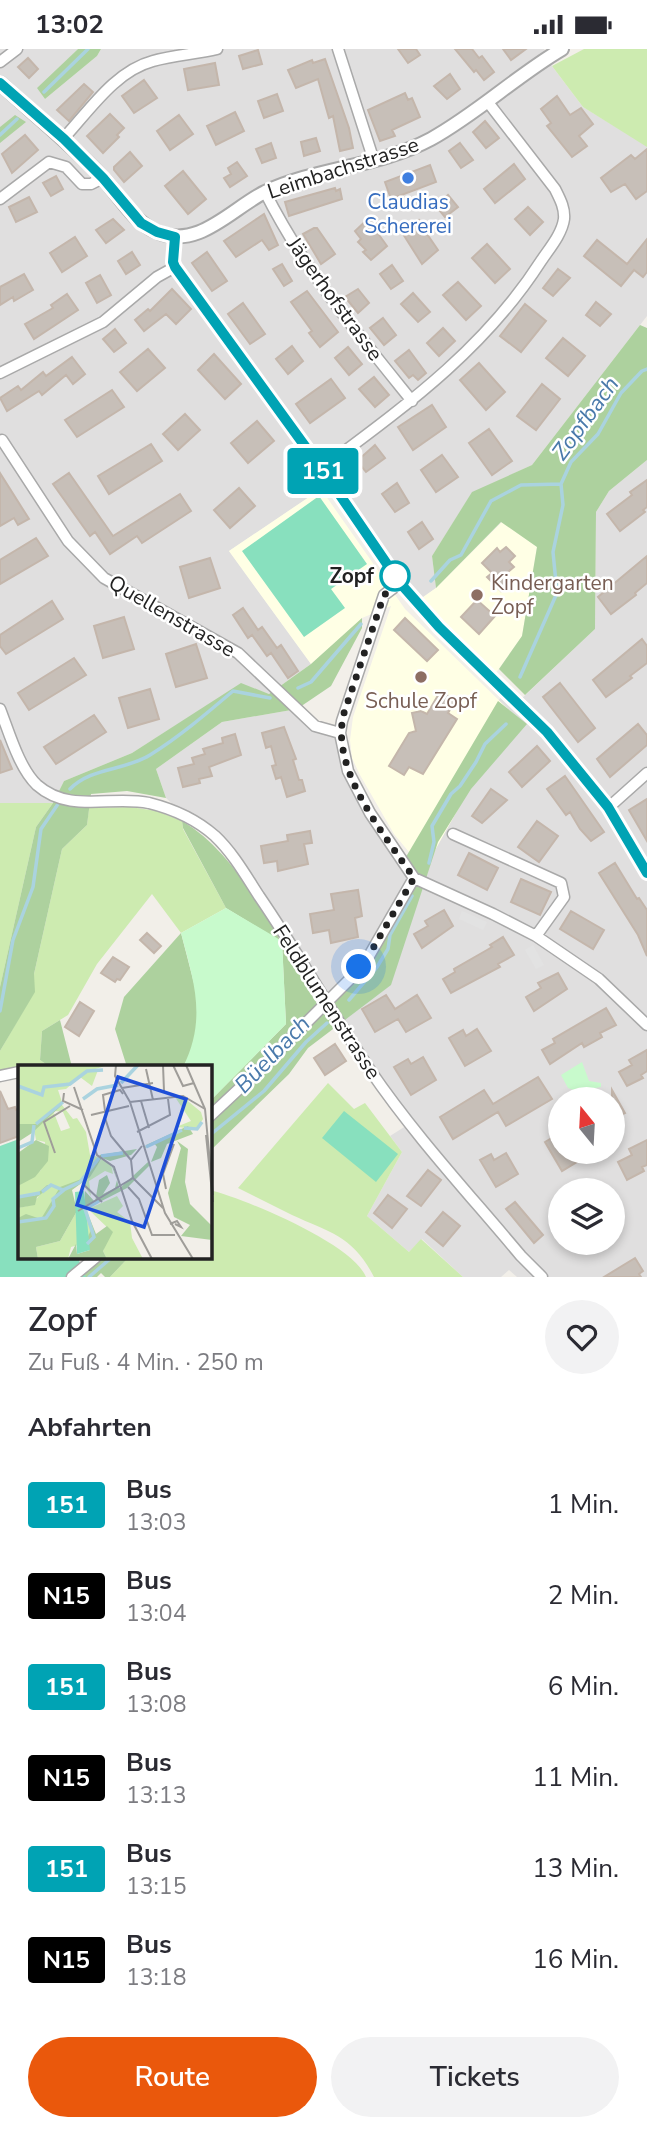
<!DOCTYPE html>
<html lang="de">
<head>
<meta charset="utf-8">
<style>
  :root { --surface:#fff; --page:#f2f2f3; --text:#2b2b33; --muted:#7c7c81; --accent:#ea580c }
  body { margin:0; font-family:"Nunito Sans",sans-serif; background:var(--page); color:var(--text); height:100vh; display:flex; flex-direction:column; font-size:26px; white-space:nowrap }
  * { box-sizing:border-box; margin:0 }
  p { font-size:23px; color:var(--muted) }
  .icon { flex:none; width:38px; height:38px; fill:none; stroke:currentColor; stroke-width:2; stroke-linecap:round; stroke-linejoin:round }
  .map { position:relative; height:1228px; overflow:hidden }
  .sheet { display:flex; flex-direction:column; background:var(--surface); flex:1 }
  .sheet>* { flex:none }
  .badge { padding:0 14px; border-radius:5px; font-size:24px; line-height:46px }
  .needle { width:46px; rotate:342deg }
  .buttons { position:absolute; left:548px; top:1038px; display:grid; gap:14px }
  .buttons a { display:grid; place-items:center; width:77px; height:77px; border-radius:50%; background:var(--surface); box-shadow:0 4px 10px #0003; font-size:35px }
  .you { position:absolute; width:35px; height:35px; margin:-18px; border:5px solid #fff; border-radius:50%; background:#1a73e8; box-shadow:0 0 0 10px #1a73e833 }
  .map>.badge { position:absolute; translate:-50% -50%; box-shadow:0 0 0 4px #fff }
  h2 { padding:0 28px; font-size:26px; line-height:63px }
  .round { display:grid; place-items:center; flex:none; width:74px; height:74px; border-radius:37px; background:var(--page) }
  .summary { display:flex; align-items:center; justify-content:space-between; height:119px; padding:0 28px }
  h1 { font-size:33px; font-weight:600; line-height:52px }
  .primary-button { display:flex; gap:14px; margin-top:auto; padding:14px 28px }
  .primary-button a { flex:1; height:80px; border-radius:42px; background:var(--accent); color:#fff; font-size:28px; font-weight:600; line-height:80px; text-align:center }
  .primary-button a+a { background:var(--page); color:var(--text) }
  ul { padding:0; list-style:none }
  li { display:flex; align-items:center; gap:21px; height:91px; padding:0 28px }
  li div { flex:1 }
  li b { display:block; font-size:26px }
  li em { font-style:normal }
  li .badge { min-width:77px; font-weight:700; text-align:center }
  .status { display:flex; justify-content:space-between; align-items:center; height:49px; padding:0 35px; background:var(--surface); direction:ltr }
  .status svg { height:19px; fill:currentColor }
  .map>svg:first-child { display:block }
  .residential { fill:#e0dfdf; fill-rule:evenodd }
  .education { fill:#ffffe5 }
  .grass { fill:#cdebb0 }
  .forest { fill:#add19e }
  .park { fill:#c8facc }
  .pitch { fill:#88e0be }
  .parking { fill:#e2e2e2 }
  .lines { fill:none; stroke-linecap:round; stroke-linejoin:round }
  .stream { stroke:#aad3df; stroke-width:3.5 }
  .building { fill:#c7bfb8; stroke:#c4b6ab; stroke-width:2 }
  .minor-casing { stroke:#a9a9a9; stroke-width:13 }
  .tertiary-casing { stroke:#a9a9a9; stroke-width:16 }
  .minor { stroke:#fff; stroke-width:10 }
  .tertiary { stroke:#fff; stroke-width:12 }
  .line-casing { stroke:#fff; stroke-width:16 }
  .line { stroke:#00a3b4; stroke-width:10 }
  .walk { stroke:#222; stroke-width:7; stroke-dasharray:0 12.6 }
  .shop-dot { fill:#3f7fe0; stroke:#fff; stroke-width:2.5 }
  .stop-dot { fill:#fff; stroke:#00a3b4; stroke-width:3.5 }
  .education-dot { fill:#8d6e63; stroke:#fff; stroke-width:2.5 }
  .labels { text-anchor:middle; stroke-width:5; stroke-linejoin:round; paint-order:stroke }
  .street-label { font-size:21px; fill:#222; stroke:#fff }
  .shop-label { font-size:21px; fill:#366cbe; stroke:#fff }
  .stop-label { font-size:21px; font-weight:bold; fill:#222; stroke:#fff; text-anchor:end }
  .education-label { font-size:21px; fill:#785e54; stroke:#fff; text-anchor:start }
  .water-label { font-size:23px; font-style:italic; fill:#4a7aab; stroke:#fff }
  .inset-river { fill:none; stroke:#aad3df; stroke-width:3.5 }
  .inset-road { fill:none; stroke:#9f9d99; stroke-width:2 }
  .view { fill:#1d4ed8; fill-opacity:0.15; stroke:#1d4ed8; stroke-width:3.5 }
  .inset-edge { fill:none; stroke:#222; stroke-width:3.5 }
</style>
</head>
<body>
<div class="status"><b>13:02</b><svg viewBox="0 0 49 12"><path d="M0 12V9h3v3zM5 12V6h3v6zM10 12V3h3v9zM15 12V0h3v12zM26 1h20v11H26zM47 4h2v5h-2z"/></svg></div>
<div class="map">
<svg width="647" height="1228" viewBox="0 0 647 1228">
  <rect width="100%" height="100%" fill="#f2efe9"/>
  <path class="residential" d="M0,0H78L38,39L45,50L97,7L101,0H544L552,17L583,58L647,97V267L532,416L472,444L432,507L436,539L416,553L330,434L229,502L311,615L269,645L241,635L132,704L64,732L53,754H0Z
    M647,411V1228H517L509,1221L501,1228H463L422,1190L409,1203L367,1167L402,1103L390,1087L409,1075L228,801L184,766L166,749L156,720L222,673L297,660L315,677L340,684L348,722L403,813L505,641L518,653L595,580L596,463L609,442ZM560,1050H612V1102H560ZM560,1141H612V1194H560Z"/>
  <path class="education" d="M321,440L405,560L512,664L424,821L394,785L360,726L352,709L350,691L353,668L391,557L362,569L311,615L229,502Z
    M502,473L537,498L522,587L493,628L416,553L436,539Z"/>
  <path class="grass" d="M584,0H647V98L583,58L552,17Z
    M0,754H53L36,778L0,938Z
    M130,758L157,762L182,772L183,780L226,859L181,884L152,845L97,915L68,966L42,982L40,1011L50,1018H19V1025L17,1019L0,1022V1002L34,943V925L62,800L87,776L89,759Z
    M328,1034L354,1060L365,1054L402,1103L367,1167L409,1203L421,1190L463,1228H374C353,1187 331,1184 292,1166C274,1157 256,1148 238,1139Z
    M210,1141C245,1150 352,1194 366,1228H110L128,1209H210Z"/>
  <path class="forest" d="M78,0H101L97,7L45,50L37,39Z
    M15,66L26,73L0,94V78Z
    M640,276L647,279V411L609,442L596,463L595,580L525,646L499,620L522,587L537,498L501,473L436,539L432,507L472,443L532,416Z
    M362,569V579L331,637L297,660L222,673L156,720L166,749L127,742L91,745L87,776L62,800L34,925L35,943L0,1002V938L36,778L53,754L64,732L132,704L241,634L269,645L311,615Z
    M498,652L527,675L471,740L438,793L391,936L308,999L289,1025L210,1102V1052L286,975L282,893L226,859L183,779L182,772C247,810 282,904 324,965L369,918L414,829L403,813Z
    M181,884L197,946L225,942L183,1018H127L115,980L124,948Z
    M60,971L72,1018H50L40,1011L42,982Z
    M90,1209H128L110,1228H105L101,1224L97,1228H84Z"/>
  <path class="park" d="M226,859L282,892L286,975L210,1052V1018H183C207,970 194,933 181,884Z
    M582,1013L589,1032L601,1034V1038L590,1040L584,1045L568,1039L561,1026Z"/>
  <path class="pitch" d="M319,447L367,515L331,540L345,559L304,588L242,502Z
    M344,1062L398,1105L376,1133L322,1089Z
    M19,1090V1209H78L86,1228H0V1097Z"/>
  <path class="parking" d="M462,862L487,873L483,881L459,870Z
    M533,896L544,916L536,920L525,901Z"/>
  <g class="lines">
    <path class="stream" d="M44,43L88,0
      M0,86L17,70
      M431,532L450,511L461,506L491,452L521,436L561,435L571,413L598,385L621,344L642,322L647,320
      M520,628L557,544L553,503L563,456L561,435
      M298,639L311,633L361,575
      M70,740C92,718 124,722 150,706C179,688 206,665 233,642L270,649
      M429,814L434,793L432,777L451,745L460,737L476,713L485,695L506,675
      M349,951L377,918L388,900L390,886L412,847
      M0,962L13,891L33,838L41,780L58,755
      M210,1086L264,1042L306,993L327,974
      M89,1228L111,1209"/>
  </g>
  <path class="building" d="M398,0H416L420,6L408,14Z
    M455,0H472L479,9L482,7L494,23L484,31L476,21L474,23Z
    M503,0H526L511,11Z
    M258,1L262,15L243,20L239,7Z
    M28,9L38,20L29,29L18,18Z
    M325,10L349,79L353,99L340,102L333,67L329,69L318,30L296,39L288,21L312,11L313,14Z
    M215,14L219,36L188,41L184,20Z
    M450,25L460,40L447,50L434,37Z
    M144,31L157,49L134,64L122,47Z
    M84,35L93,43L69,72L57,61Z
    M405,44L408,51L412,49L420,68L392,81L395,87L380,92L368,61Z
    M277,45L283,62L264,69L258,52Z
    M557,47L570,66L581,59L593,75L579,87L587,97L572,108L547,77L551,74L541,60Z
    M235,63L244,82L216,96L207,77Z
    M110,65L124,79L117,86L119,88L103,104L87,87Z
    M179,66L193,85L170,101L157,82Z
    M485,72L499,89L486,99L473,83Z
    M25,86L38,101L12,124L2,105Z
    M316,89L320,102L304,107L301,93Z
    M271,94L276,109L262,114L256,100Z
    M460,94L473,111L461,119L449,102Z
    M647,100V142L636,150L625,135L611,143L601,129L631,106L635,110Z
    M130,103L142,117L124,133L114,121V118Z
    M237,113L247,127L230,138L224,129L231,125L228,119Z
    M514,115L525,130L495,154L484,140Z
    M430,116L436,133L391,150L385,133Z
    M183,122L206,150L188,165L165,137Z
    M56,127L63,140L51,147L43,134Z
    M335,139L336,142L340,140L342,150L289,167L285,153Z
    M448,146L458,158L445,168L436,157Z
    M29,148L37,163L16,173L9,158Z
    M528,158L543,173L530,186L515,170Z
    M264,165L278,196L269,201L262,191L236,208L224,192Z
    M370,168L378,176L374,179L387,197L371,211L363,203L366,201L358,193L361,190L355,182Z
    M113,170L124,181L106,194L96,181Z
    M419,171L427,180L425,182L438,201L422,215L403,185Z
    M314,179H317L335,205L321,215L303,185Z
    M75,188L87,207L62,223L50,204Z
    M647,190V223L643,228L634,221L621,237L584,207L597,191L627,215Z
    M487,195L510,220L495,234L472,209Z
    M132,203L140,216L126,225L118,212Z
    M207,203L227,232L212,242L192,214Z
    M282,215L292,232L284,237L273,220Z
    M392,216L403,232L391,240L380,225Z
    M558,220L570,229L553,247L543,239Z
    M24,225L33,241L14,252L13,248L0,256V238Z
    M100,226L111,246L97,254L86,234Z
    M458,233L481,257L466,271L443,246Z
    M172,240L191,260L176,275L166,265L144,282L135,271L148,260L150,262Z
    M358,240L369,254L358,264L345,248Z
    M307,242L338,283L320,298L309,284L312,282L291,253Z
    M413,244L430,263L418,273L401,255Z
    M67,245L78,261L34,290L25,275L53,259L51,256Z
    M596,253L611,265L600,277L586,266Z
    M243,254L265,285L250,295L228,265Z
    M525,255L546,272L521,303L500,287Z
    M383,269L396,286L384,296L370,279Z
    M443,279L455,292L439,307L427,294Z
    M115,280L126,294L114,303L103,290Z
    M563,289L585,307L568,327L546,309Z
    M292,297L303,312L288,325L276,310Z
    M348,298L362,315L349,326L335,309Z
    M148,300L165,319L137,342L120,323Z
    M409,301L426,324L418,331L413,326L409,329L395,312Z
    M214,305L241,335L225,350L198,321Z
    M72,308L85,325L73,335L66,326L42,346L39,342L7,362L0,349L18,337L21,341L43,323L46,327Z
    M479,314L505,343L486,361L460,331Z
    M374,328L389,346L375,358L359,340Z
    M331,330L345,349L310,374L296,355Z
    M542,335L560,350L536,381L517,367Z
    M112,341L124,358L77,388L65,371Z
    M432,356L446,378L413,401L398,378Z
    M185,365L200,381L178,401L163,385Z
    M257,372L274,392L248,414L231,394Z
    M489,380L512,412L492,426L469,394Z
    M151,395L162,412L109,445L98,427Z
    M375,396L385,409L366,423L357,412Z
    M442,406L458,428L436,443L421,421Z
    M0,424L29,470L18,476L14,469L0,477Z
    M69,424L113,487L180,445L191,462L142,494L137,487L110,505L95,483L90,487L53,435Z
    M647,431V458L643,461L645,463L620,482L607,465L632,446L630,443Z
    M397,434L409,454L395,463L382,445Z
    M239,439L255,457L230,479L214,461Z
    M422,473L433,490L419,500L408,483Z
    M36,489L48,507L0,535V511Z
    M506,498L515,507L509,513L514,518L503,527L509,533L501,542L487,528L492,524L482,514L497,499L500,503Z
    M647,507V534L635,544L636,546L611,565L598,548Z
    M210,509L220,539L189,549L180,518Z
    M477,551L495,567L479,585L461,568Z
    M52,552L63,570L6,605L0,597V586Z
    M243,559L258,581L262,578L277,599L281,596L298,622L288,629L271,604L267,607L252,586L248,589L233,566Z
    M124,568L134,600L103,609L94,577Z
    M405,569L438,601L427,612L394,581Z
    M642,590L647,597V614L630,627L632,629L606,648L593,631Z
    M196,595L207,629L176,638L166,605Z
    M74,609L86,626L29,661L18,644Z
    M560,634L595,679L578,693L543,648Z
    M150,640L159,670L128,679L119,649Z
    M440,643L456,651L448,664L457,670L423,725L409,718L404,726L389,717L409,684L416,682L412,664L421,662L427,665Z
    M94,666L106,683L56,715L44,698Z
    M638,675L647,686V696L610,728L597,710Z
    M284,678L296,710L293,711L299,731H302L305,742L287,748L281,728L276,730L272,717L276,716L271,697L266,699L262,684Z
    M235,685L241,706L209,718L212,727L199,730L200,734L183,738L178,719L194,715L192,709L205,705L203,700L223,694L222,689Z
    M0,691L12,720L0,724Z
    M537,697L550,712L522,738L509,723Z
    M565,727L604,783L591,792L580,780L570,763L566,766L547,740Z
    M491,740L507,751L482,774L472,767Z
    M647,750V792L629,761Z
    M537,772L558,787L539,813L518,798Z
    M310,782L312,794L304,795L308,815L278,822L277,812L264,814L261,797L288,792L287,786Z
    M469,804L498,819L487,841L458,826Z
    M615,814L637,850L639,849L647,861V907L638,886L599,824Z
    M521,830L551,843L540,866L511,853Z
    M358,841L362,867L355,869L358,888L331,894L329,881L313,884L310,865L334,861L331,845Z
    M444,861L453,877L422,899L414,885L428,877L425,872Z
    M571,862L604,881L593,900L560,880Z
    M147,884L161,897L154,904L140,891Z
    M503,888L514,906L498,915L500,918L451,944L443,930L455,923L454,920L487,901L492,898L490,896Z
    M113,908L129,918L120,931L117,930L115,933L101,924Z
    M558,924L567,940L534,962L526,948L541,939L538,934Z
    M386,946L395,960L417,946L431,969L406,983L398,970L375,983L362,960Z
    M80,953L94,962L79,987L65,978Z
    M606,959L616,976L600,984L602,988L584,998L582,994L550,1015L542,1001L555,994L553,990Z
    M477,980L491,1002L465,1017L449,989L463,981L466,987Z
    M335,995L346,1012L325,1026L314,1009Z
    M647,1001V1022L641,1026L643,1029L627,1037L619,1023L632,1016L629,1011Z
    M423,1008L436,1031L411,1046L394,1018L408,1010L411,1015Z
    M538,1028L552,1050L506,1077L498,1063L453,1090L440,1068L484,1041L493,1055Z
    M612,1041L625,1064L612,1070Z
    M0,1042L8,1060L15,1058L16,1061L19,1060V1087L0,1094Z
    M560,1084V1102H595L562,1122L545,1093Z
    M647,1091V1116L642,1118L644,1122L627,1131L618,1113L632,1106L629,1100Z
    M506,1104L518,1125L496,1138L480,1111L491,1105L494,1111Z
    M428,1121L441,1131L421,1157L407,1147Z
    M388,1146L407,1160L392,1179L374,1164Z
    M515,1153L543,1186L534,1194L506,1160Z
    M443,1163L460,1177L443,1197L426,1183Z
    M635,1209L643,1222L639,1225L641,1228H604Z"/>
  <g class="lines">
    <g class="minor-casing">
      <path id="minor" d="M338,0L374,112
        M0,13L17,0
        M63,90C89,62 115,22 153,12C174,6 196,5 217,0
        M265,143C305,222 357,284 412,352
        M0,150L49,113L66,118L82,135H91L103,129
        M175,188L173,213L175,218L331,433L400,534L439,578L546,683L608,759L647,824
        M0,324L103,273L157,228L175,218
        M2,391L68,492L104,529L238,604L315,677L340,684
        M321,420C404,358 484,301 541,212C549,200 562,185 564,170C565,159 560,150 555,140L487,52
        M400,534L384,546L342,672L340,684L348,722L370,764L414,829L493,865L536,887L599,930L647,976
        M0,660C9,683 19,719 37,736C70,765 111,746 149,754C173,760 197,771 215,787C233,804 246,827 259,847C298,904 332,964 370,1021C415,1087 470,1146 521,1207L542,1228
        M608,759L647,724
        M453,785L561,834L564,848L536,887
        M0,1027L19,1023
        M210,1067L255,1025L350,930L369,907L414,829
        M72,1228L95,1209"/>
    </g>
    <g class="tertiary-casing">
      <path id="tertiary" d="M0,34C34,65 70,94 101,127C120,147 132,172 157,183C198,201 231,160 265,143C318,118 379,118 431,90C478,64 516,27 562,0"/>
    </g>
    <use href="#minor" class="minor"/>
    <use href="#tertiary" class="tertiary"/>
  </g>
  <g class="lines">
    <g class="line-casing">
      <path id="line" d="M0,34L64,90L103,129L141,174L157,183L175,188L173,213L175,218L331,433L400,534L439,578L547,683L608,758L647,824"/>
    </g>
    <use href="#line" class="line"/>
    <path class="walk" d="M359,918L369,906L414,829C384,785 329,720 344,664L384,546L400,534L395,527"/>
  </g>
  <circle class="shop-dot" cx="408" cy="129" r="7"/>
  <circle class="stop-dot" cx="395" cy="527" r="14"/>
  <g class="education-dot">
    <circle cx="477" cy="546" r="7"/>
    <circle cx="421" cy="628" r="7"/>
  </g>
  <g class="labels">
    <g class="street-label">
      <text transform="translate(343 119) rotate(-18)" y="7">Leimbachstrasse</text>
      <text transform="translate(335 250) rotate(54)" y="7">Jägerhofstrasse</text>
      <text transform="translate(172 567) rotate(30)" y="7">Quellenstrasse</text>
      <text transform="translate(327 953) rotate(57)" y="7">Feldblumenstrasse</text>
    </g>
    <g class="shop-label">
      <text x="408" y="160">Claudias<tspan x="408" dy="24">Schererei</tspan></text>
    </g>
    <g class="stop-label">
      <text x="374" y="534">Zopf</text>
    </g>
    <g class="education-label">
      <text x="491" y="541">Kindergarten<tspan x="491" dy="24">Zopf</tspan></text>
      <text x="421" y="659" text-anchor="middle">Schule Zopf</text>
    </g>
    <g class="water-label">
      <text transform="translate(585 369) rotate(-54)" y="8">Zopfbach</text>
      <text transform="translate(272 1005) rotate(-46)" y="8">Büelbach</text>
    </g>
  </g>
  <g transform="translate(18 1016)">
    <rect width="194" height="194" fill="#f2efe9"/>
    <path d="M0,0H90L65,8L80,5L74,21L62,12L48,24L40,25L44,37L19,59H0ZM157,32H165L183,47L185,54L179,64L158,62L173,56ZM39,40H44L55,54L59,53L68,67L72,90L80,92L67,113L34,133L33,143L23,154L1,153L0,143L14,140L29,120L16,131L0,130V121L23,105L27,77L18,75L16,64L36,48L43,66L52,63L45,47L37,46ZM84,94L93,99L95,109L87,106L71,116L73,131L64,118ZM99,131L105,141L99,147L112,157L114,173L125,194H89L85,186L92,165L70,144ZM59,146L66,148L74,163L71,177L53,182L50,194H20L18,182L42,176Z" fill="#cdebb0"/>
    <path d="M44,37V40L14,68L0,77V59H19ZM170,61L175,69L149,79L143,93L133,97L139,82L136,78L127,83L128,80ZM18,75L31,81L30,96L17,112L0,121V88ZM159,76L170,84L167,117L172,139L194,161V175L163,171L172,160L156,152L150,128L163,83ZM119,84L113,90L92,96L84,93L72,112L54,125L59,146L42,176L18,182L20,194H0V153L8,149L23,154L42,122L66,113L82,90ZM130,97L132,100L109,123L68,144L78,169L89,161L95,167L85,186L89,194H50L58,179L59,189L72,185L66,180L74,163L66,148L67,126L77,137L81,115L89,110L92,118L85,129L97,123L99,115L93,99L96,104L99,115L101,123H102ZM29,120H35L19,132L17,140L0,143V130L16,131Z" fill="#add19e"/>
    <path d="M66,126L72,185L59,189L57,127Z" fill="#88e0be"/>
    <path class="inset-river" d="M103,18L120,0M0,21L24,30L26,22L52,19L69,6L85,5M65,34L79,24L100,20M18,59L45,37M166,63L179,64L184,57M128,82L164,65M0,83L14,77L16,60M83,91L105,88M24,127L33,120L45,125L62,117L81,93M0,132L22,128M0,157L28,153L36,141L35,134L46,125M69,179L76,172L67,144L81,136"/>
    <path class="inset-road" d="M98,0L97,11L112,37M145,0L146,26M155,0L165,21L176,18M168,0L187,44L195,130M128,4L135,35M56,22L79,90L96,102L114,156L134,194M104,23L135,18M46,28L45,36L65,45M123,36L131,63M112,37L147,148L175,194M112,37L165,31L187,44M87,46L85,30L102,25L105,29M73,50L111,41M87,53L93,71L113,95M119,67L152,50L150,34M188,70L195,137M124,81L113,95L115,113L145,143M37,88L26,57L52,41M65,119L84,137M110,122L121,134L134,170H157M148,124L145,109L156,79M60,146L115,113M152,159L159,156L163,162L157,159"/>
    <path class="view" d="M100,12L168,34L126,162L59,140Z"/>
    <rect width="194" height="194" class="inset-edge"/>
  </g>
</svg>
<div class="buttons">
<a><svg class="needle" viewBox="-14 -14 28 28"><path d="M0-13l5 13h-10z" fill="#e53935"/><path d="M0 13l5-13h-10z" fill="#7c7c81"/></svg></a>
<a><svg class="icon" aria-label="layers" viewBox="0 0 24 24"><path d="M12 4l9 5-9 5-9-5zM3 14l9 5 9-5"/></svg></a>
</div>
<div class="you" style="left:359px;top:918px"></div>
<b class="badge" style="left:323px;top:422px;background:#00a3b4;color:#fff">151</b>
</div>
<section class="sheet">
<div class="summary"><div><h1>Zopf</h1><p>Zu Fuß · 4 Min. · 250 m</p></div><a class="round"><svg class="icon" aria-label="heart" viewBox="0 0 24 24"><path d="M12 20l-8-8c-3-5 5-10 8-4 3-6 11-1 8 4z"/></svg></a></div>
<h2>Abfahrten</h2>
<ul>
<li><span class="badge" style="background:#00a3b4;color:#fff">151</span><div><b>Bus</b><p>13:03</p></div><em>1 Min.</em></li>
<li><span class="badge" style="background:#000;color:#fff">N15</span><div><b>Bus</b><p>13:04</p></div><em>2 Min.</em></li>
<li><span class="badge" style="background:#00a3b4;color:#fff">151</span><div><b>Bus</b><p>13:08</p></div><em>6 Min.</em></li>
<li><span class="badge" style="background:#000;color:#fff">N15</span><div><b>Bus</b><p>13:13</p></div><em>11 Min.</em></li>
<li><span class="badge" style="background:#00a3b4;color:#fff">151</span><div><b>Bus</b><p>13:15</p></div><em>13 Min.</em></li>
<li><span class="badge" style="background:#000;color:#fff">N15</span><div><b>Bus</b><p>13:18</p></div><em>16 Min.</em></li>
</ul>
<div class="primary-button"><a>Route</a><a>Tickets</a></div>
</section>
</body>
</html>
